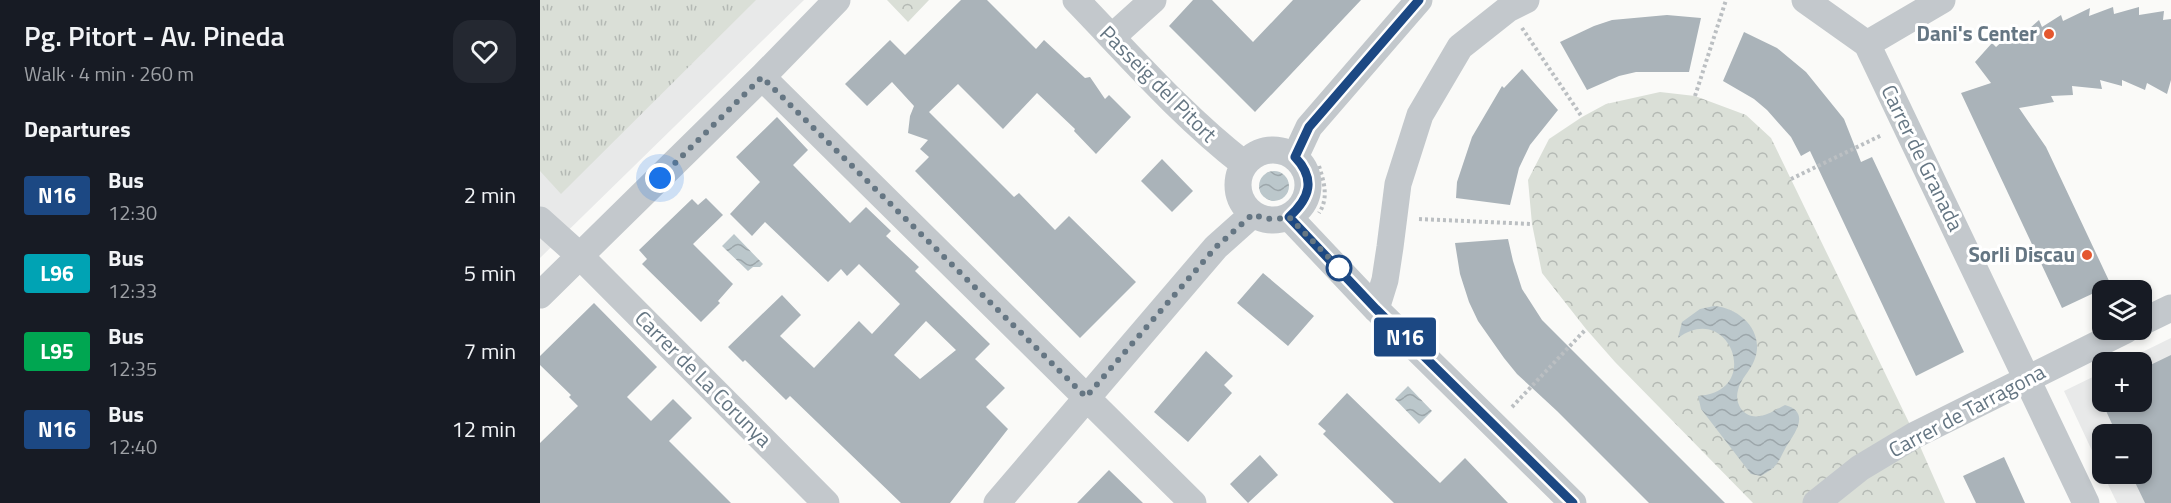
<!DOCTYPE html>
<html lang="en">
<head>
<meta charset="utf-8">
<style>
  :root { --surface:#171b24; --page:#242831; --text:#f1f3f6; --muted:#9ea1a6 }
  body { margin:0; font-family:"Titillium Web",sans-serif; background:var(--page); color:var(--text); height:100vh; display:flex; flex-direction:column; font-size:22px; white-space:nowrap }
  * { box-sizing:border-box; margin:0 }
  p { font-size:20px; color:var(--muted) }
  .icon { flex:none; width:33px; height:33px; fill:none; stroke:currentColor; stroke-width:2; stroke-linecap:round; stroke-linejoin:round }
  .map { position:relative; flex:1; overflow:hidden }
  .panel { display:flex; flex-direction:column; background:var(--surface); width:540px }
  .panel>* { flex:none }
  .badge { padding:0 12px; border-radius:4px; font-size:21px; line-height:39px }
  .tools { position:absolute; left:1552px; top:280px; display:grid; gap:12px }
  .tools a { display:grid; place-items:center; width:60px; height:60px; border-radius:12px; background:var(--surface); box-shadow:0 3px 9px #0003; font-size:30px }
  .you { position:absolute; width:30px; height:30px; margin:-15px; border:4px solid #fff; border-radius:50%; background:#1a73e8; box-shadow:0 0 0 9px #1a73e833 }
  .map>.badge { position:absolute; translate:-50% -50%; box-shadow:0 0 0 3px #fff }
  h2 { padding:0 24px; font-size:22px; line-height:54px }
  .round { display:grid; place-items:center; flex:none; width:63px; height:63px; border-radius:18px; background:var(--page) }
  .overview { display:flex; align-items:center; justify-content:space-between; height:102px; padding:0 24px }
  h1 { font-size:28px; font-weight:600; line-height:45px }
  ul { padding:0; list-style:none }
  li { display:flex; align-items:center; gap:18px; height:78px; padding:0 24px }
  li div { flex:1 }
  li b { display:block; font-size:22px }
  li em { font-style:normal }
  li .badge { min-width:66px; font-weight:700; text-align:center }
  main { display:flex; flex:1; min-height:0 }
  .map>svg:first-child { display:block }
  .built { fill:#e8e9e9 }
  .grass { fill:url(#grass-tufts) }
  .forest { fill:url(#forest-crowns) }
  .water { fill:url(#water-waves) }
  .building { fill:#aab3b9; fill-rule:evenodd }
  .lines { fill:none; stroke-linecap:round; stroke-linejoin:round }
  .path { stroke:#bbbfc2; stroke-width:4; stroke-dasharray:3 3; stroke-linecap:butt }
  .minor { stroke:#c3c8cc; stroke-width:27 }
  .line-casing { stroke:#fff; stroke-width:14 }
  .line { stroke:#1c4883; stroke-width:9 }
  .walk { stroke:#657683; stroke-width:6; stroke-dasharray:0 10.8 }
  .poi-dot { fill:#e4572e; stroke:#fff; stroke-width:2 }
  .stop-dot { fill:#fff; stroke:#1c4883; stroke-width:3 }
  .labels { text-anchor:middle; stroke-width:6; stroke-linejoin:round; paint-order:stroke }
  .poi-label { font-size:21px; font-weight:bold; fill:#657683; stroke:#fff; text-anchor:end }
  .street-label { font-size:21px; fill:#657683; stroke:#fff }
</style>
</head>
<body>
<main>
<section class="panel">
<div class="overview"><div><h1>Pg. Pitort - Av. Pineda</h1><p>Walk · 4 min · 260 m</p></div><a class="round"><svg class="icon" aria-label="heart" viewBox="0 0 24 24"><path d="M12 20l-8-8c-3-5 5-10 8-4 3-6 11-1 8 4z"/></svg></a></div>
<h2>Departures</h2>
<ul>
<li><span class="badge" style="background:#1c4883;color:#fff">N16</span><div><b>Bus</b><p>12:30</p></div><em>2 min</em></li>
<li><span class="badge" style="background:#00a3b4;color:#fff">L96</span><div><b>Bus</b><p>12:33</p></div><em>5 min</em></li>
<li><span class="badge" style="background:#00a651;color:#fff">L95</span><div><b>Bus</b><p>12:35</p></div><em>7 min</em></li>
<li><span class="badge" style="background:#1c4883;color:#fff">N16</span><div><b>Bus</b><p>12:40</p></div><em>12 min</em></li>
</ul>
</section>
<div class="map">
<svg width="1631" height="503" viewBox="0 0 1631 503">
  <defs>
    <pattern id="grass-tufts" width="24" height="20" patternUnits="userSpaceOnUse" patternTransform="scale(1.5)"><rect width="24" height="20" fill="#dadfd7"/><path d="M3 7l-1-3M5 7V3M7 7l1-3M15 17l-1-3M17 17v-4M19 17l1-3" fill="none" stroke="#b4b9b4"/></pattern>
    <pattern id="forest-crowns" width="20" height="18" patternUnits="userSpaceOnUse" patternTransform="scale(1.5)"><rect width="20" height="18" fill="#dadfd7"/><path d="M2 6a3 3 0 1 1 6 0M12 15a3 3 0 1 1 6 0" fill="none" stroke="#b4b9b4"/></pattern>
    <pattern id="water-waves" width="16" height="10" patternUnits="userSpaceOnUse" patternTransform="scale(1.5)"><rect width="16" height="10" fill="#bbc7cb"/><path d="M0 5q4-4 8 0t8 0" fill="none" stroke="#9ca6aa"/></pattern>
  </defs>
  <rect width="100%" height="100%" fill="#fafaf8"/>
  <path class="built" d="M0,0H264L0,258Z
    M1631,338V503H1577L1563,474H1602V435H1563V474L1524,391L1563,372V402H1602V363H1580Z"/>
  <path class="grass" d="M0,0H216L21,194L0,171Z"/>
  <path class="forest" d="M347,0H389L368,22Z
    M1120,92L1155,96L1206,115L1231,138L1375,435L1405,503H1213L1075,362L1046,329L1002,273L992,224L988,180L1009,139L1042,117L1066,104Z"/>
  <path class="water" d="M719 186a15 15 0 1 1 30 0a15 15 0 1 1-30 0Z
    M194,234L223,264L220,267H213L208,271L182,246Z
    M1174,306C1201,308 1226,333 1214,361C1210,371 1200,380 1198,390C1194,404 1204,419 1220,416C1229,415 1238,408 1245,405C1271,412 1255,433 1246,447C1242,454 1239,463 1233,468C1230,471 1225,473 1221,476L1211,474L1161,409L1158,396C1224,392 1189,300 1138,338L1142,322L1160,309Z
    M868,386L892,411L879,424L855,399Z"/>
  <path class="building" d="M421,0H447L496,49L504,40L545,78L550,77L565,99L569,95L591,117L556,154L534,131L535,129L497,93L463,129L418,84L389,112L474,197L479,193L515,230L529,216L596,282L540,338L375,171L389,157L380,149L388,140L368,133L370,116L374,106L352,82L327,106L305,84L350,40L365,55Z
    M653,0H672L713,42L753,0H821L715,112L629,26Z
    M1573,7L1574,14L1599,7V15L1624,11L1623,20L1631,19V80L1627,94L1607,83L1605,90L1582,80V86L1560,80L1562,89L1532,86L1533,95L1511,96L1514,102L1479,108L1506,147L1571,285L1522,308L1421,93L1451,83L1435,62L1452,43L1456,47L1475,30L1480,37L1499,20L1502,27L1521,15L1523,21L1550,8L1549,16Z
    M1127,15L1161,18L1149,72H1096L1079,76L1047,90L1020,42L1054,26L1072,20Z
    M1204,32L1237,48L1266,72L1304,119L1321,162L1332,157L1424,352L1376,376L1270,151L1261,156L1251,137L1227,110L1214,99L1183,81Z
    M982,69L1018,110L990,145L979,168L970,205L916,198L917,182L932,137L962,86L964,88Z
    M237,117L268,150L253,165L310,223L326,207L351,231L346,236L379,267L375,271L450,344L435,359L465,388L446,407L468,429L410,503H361L250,396L246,400L205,360L203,362L188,347L242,295L261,315L240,336L274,368L319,321L332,334L360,304L319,264L307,276L301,269L288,282L225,222L212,236L190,214L220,182L196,157ZM386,321L416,350L380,379L354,355Z
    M622,159L653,191L632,212L601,181Z
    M166,198L183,215L153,244L193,284L178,301L180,303L161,322L102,264L107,259L99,250L152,199L158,205Z
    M968,239L973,261L982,289L1002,320L1185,503H1109L1017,411L977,374L964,358L938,321L929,302L920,274L915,243Z
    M723,273L774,316L748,346L697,303Z
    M54,303L117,367L87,397L111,421L133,399L152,418L129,441L191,503H0V443L38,406L29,397L31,395L0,365V356Z
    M666,351L693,376L684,385L692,393L648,442L614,412Z
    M1631,355V503H1605L1591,474H1602V435H1577L1562,402H1602V369Z
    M807,393L900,483L925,458L968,503H854L783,434L786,431L778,424Z
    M720,455L738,475L708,503L690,484Z
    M1464,457L1485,503H1436L1423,476Z
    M569,470L603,503H537Z"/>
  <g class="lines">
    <path class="path" d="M982,28L1042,117
      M1155,96L1186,0
      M779,166C784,182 789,198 779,213
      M1251,179L1342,135
      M879,219L992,224
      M972,407L1046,329"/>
    <path class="minor" d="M536,0C590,56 642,116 704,164
      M1265,0L1327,44L1546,503
      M572,37L613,0
      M1327,44L1402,0
      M222,77L653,503
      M698 185a35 35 0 1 1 70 0a35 35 0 1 1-70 0Z
      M755,157L769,127L879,0
      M749,217L836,309L1033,503
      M0,220L40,256L286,503
      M0,295L222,77L297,0
      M836,309L845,280L850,247L858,184L880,115L920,47L968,9L986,0
      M1602,322L1631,308
      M457,503L676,247L713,214
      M1276,503L1320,468L1375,435L1586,330"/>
  </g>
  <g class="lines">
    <g class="line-casing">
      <path id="line" d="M879,0L769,127L755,157C776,179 770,198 749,217L836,309L1033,503"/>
    </g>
    <use href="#line" class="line"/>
    <path class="walk" d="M120,178L222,77L546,397L676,247L713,214C726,220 735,220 749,217L799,268"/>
  </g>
  <g class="poi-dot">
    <circle cx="1509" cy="34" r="6"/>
    <circle cx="1547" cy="255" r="6"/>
  </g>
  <circle class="stop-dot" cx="799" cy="268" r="12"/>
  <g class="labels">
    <g class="poi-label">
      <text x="1497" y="41">Dani's Center</text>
      <text x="1535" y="262">Sorli Discau</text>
    </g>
    <g class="street-label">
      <text transform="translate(618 84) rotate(45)" y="7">Passeig del Pitort</text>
      <text transform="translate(1382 158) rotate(64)" y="7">Carrer de Granada</text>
      <text transform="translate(163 379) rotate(45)" y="7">Carrer de La Corunya</text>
      <text transform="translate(1427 411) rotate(-28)" y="7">Carrer de Tarragona</text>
    </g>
  </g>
</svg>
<div class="tools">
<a><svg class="icon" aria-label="layers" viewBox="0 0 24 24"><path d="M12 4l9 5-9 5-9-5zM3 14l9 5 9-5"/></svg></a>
<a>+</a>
<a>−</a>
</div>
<div class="you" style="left:120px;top:178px"></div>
<b class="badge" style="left:865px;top:337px;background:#1c4883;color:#fff">N16</b>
</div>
</main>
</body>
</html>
